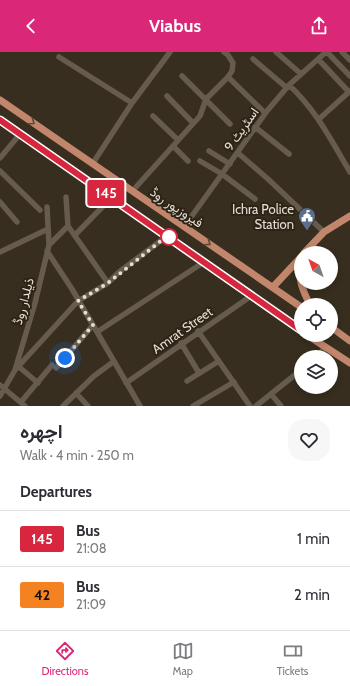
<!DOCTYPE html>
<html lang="en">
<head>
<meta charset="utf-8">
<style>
  :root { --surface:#fff; --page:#f7f7f7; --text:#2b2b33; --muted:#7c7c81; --line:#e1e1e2; --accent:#db2777 }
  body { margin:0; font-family:Cabin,Vazirmatn,sans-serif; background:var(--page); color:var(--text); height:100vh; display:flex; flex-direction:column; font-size:15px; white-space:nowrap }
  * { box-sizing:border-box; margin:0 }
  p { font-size:13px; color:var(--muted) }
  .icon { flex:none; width:22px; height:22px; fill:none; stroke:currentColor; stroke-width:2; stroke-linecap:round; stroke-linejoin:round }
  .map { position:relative; height:354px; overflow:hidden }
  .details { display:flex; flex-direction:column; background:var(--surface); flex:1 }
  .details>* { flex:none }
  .badge { padding:0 8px; border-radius:3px; font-size:14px; line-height:26px }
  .needle { width:26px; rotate:320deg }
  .buttons { position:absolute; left:294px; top:194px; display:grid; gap:8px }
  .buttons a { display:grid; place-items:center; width:44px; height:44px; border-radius:50%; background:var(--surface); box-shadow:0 2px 6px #0003; font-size:20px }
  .you { position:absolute; width:20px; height:20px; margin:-10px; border:3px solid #fff; border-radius:50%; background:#1a73e8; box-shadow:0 0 0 6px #1a73e833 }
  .map>.badge { position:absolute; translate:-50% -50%; box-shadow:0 0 0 2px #fff }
  h2 { padding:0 20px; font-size:15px; line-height:36px }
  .round { display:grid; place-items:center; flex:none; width:42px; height:42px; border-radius:16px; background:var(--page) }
  .summary { display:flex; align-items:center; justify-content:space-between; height:68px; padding:0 20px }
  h1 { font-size:19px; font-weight:700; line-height:30px }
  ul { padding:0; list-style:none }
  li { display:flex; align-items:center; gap:12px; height:56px; padding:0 20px; border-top:1px solid var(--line) }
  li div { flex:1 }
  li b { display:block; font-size:15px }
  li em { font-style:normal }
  li .badge { min-width:44px; font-weight:700; text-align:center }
  header { display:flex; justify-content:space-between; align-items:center; height:52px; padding:0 20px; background:var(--accent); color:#fff; font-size:18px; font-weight:700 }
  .dock { display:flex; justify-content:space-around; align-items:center; height:56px; border-top:1px solid var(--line); background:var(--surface); font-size:11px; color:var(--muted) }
  .dock a { display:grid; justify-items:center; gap:2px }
  .dock .current { color:var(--accent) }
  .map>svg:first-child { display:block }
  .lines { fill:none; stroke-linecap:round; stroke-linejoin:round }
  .minor { stroke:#665b4c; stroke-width:5.5 }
  .major { stroke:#c1866c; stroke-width:7 }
  .oneway { stroke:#614634 }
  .line-casing { stroke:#fff; stroke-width:9 }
  .line { stroke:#d7263d; stroke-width:6 }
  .walk { stroke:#e3ddd4; stroke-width:4; stroke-dasharray:0 7.2 }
  .stop-dot { fill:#fff; stroke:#d7263d; stroke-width:2 }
  .labels { text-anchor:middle; stroke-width:4; stroke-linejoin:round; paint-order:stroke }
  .street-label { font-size:13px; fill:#e3ddd4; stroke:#2d2416 }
  .poi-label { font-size:13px; fill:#e3ddd4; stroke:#2d2416; text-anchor:end }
</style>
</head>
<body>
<header><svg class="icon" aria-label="back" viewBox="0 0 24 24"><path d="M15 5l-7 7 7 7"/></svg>Viabus<svg class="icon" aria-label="share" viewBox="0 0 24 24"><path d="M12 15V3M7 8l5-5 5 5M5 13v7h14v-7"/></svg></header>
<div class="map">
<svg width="350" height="354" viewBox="0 0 350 354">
  <rect width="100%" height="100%" fill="#372e1f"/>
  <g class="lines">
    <path class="minor" d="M276,0L301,22
      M327,0L350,24
      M342,0L350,8
      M59,5L132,51
      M253,7L287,36
      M318,7L349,40
      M182,24L230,72
      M228,25L265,61
      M289,33C316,58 331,88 350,120
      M167,44L193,71
      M153,64L178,88
      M319,67L350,39
      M255,75L289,102
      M173,94L188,109
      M209,99L230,112
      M238,101L268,127L324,180
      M0,106L20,82
      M200,109L222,122L255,147
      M93,111L132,51L170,0
      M0,119L40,158
      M136,135L200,64L206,47L228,25L232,19L233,11L228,3L224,0
      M66,145L68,174L108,231
      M0,150L17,170
      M184,175L267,59L289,33L326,0
      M75,183L112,145
      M49,193L68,174
      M47,199L72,237L140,354
      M0,200L48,177
      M198,279L250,354
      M97,280L204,210
      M181,291L199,321
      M316,305L326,295
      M18,314L38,331
      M56,316L93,273
      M15,318L78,249L108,231L119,220L167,184
      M187,329L219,309
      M126,331L251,244
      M0,333L25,354
      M76,341L88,354
      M271,342L281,354
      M0,344L15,318L35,251L49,193L47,155
      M21,350L52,313
      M63,354L94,324L113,310
      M193,354L234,330
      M256,354L301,318"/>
    <path class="major" d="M0,48L301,255
      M0,68L301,279
      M304,201L324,180L350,164
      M301,211C297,226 303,239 310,253
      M273,235L301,205
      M331,275L350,289
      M307,283L350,311"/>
  </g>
  <defs><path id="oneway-chevron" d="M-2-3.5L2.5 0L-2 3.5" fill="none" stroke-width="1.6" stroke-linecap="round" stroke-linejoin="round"/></defs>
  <g class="oneway">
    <use href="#oneway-chevron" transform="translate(32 70) rotate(35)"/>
    <use href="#oneway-chevron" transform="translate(208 191) rotate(34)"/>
  </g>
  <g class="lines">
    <g class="line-casing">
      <path id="line" d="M0,68L301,278"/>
    </g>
    <use href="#line" class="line"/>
    <path class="walk" d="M65,306L93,273L78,249L108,231L167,184L169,185"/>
  </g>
  <defs>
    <g id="civic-pin" transform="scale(0.9)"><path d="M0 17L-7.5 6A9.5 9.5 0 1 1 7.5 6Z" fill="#5c6f8a" stroke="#2d2416"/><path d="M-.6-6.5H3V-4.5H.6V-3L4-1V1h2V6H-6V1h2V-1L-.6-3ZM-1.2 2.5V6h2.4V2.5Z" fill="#fff"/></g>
  </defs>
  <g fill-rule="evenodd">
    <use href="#civic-pin" x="307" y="164"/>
  </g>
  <circle class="stop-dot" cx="169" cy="185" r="8"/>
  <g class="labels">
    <g class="street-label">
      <text transform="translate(241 77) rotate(-55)" y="5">اسٹریٹ 9</text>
      <text transform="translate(177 155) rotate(34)" y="5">فیروزپور روڈ</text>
      <text transform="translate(23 249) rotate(-75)" y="5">ذیلدار روڈ</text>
      <text transform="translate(182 278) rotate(-35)" y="5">Amrat Street</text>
    </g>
    <g class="poi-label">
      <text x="294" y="162">Ichra Police<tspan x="294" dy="15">Station</tspan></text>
    </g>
  </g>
</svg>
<div class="buttons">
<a><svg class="needle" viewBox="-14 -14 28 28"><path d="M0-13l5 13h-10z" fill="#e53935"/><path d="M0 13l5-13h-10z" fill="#7c7c81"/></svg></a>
<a><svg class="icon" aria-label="locate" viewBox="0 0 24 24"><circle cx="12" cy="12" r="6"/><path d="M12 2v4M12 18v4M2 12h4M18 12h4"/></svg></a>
<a><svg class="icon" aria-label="layers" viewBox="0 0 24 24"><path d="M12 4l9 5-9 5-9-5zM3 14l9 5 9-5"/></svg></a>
</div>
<div class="you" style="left:65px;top:306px"></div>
<b class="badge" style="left:106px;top:141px;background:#d7263d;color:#fff">145</b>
</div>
<section class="details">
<div class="summary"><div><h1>اچھرہ</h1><p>Walk · 4 min · 250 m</p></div><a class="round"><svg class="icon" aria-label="heart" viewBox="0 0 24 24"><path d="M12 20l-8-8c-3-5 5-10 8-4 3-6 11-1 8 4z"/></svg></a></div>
<h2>Departures</h2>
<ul>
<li><span class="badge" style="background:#d7263d;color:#fff">145</span><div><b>Bus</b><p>21:08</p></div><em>1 min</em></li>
<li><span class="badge" style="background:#f58220;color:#111">42</span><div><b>Bus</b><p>21:09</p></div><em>2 min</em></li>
</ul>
</section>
<nav class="dock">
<a class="current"><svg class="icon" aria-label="directions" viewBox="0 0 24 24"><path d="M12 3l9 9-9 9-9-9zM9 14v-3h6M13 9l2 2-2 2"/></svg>Directions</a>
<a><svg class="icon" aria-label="map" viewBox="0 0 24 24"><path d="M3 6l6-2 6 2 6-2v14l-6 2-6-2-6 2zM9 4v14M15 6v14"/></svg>Map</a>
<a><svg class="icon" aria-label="tickets" viewBox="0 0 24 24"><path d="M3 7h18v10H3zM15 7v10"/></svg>Tickets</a>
</nav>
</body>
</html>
